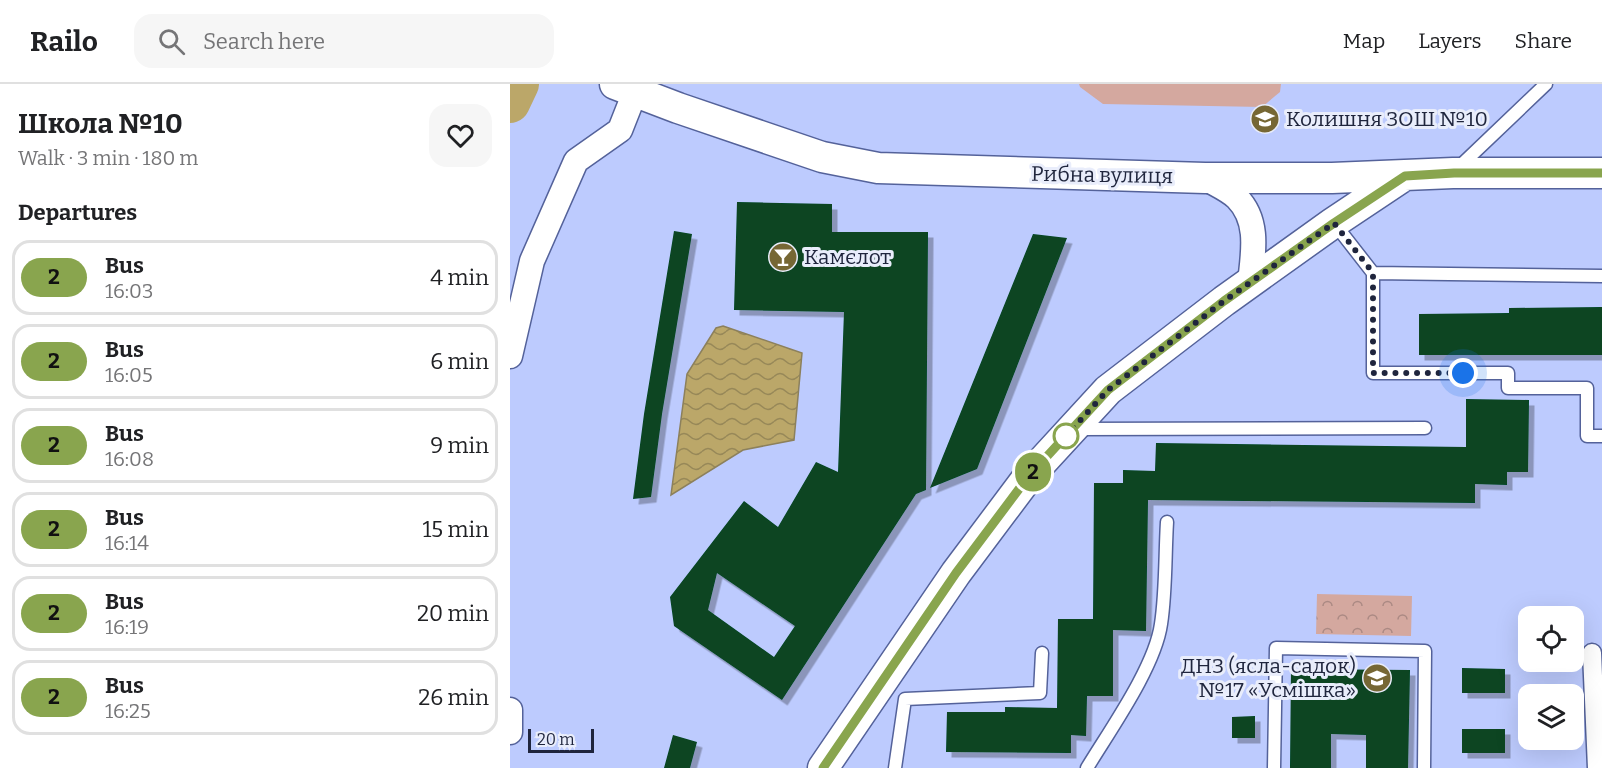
<!DOCTYPE html>
<html lang="en">
<head>
<meta charset="utf-8">
<style>
  :root { --surface:#fff; --page:#f6f6f6; --text:#202124; --muted:#757577; --line:#e0e0e0 }
  body { margin:0; font-family:Bitter,serif; background:var(--page); color:var(--text); height:100vh; display:flex; flex-direction:column; font-size:22px; white-space:nowrap }
  * { box-sizing:border-box; margin:0 }
  p { font-size:20px; color:var(--muted) }
  .icon { flex:none; width:33px; height:33px; fill:none; stroke:currentColor; stroke-width:2; stroke-linecap:round; stroke-linejoin:round }
  .map { position:relative; flex:1; overflow:hidden }
  .drawer { display:flex; flex-direction:column; background:var(--surface); width:510px }
  .drawer>* { flex:none }
  .badge { padding:0 12px; border-radius:20px; font-size:21px; line-height:39px }
  .controls { position:absolute; left:1008px; top:522px; display:grid; gap:12px }
  .controls a { display:grid; place-items:center; width:66px; height:66px; border-radius:12px; background:var(--surface); box-shadow:0 6px 24px #0002; font-size:30px }
  .scale { position:absolute; left:18px; bottom:15px; width:66px; box-sizing:border-box; padding-left:6px; border:3px solid #1f253d; border-top:0; font-size:16px; line-height:21px; white-space:nowrap; color:#1f253d; -webkit-text-stroke:4px #e9edfb; paint-order:stroke }
  .you { position:absolute; width:30px; height:30px; margin:-15px; border:4px solid #fff; border-radius:50%; background:#1a73e8; box-shadow:0 0 0 9px #1a73e833 }
  .map>.badge { position:absolute; translate:-50% -50%; box-shadow:0 0 0 3px #fff }
  h2 { padding:0 18px; font-size:22px; line-height:54px }
  .round { display:grid; place-items:center; flex:none; width:63px; height:63px; border-radius:18px; background:var(--page) }
  .overview { display:flex; align-items:center; justify-content:space-between; height:102px; padding:0 18px }
  h1 { font-size:28px; font-weight:700; line-height:45px }
  ul { padding:0; list-style:none }
  li { display:flex; align-items:center; gap:18px; height:75px; margin:0 12px 9px; padding:0 6px; border:3px solid var(--line); border-radius:18px }
  li div { flex:1 }
  li b { display:block; font-size:22px }
  li em { font-style:normal }
  li .badge { min-width:66px; font-weight:700; text-align:center }
  header { display:flex; align-items:center; gap:36px; box-sizing:border-box; height:84px; padding:0 30px; background:var(--surface); border-bottom:2px solid var(--line) }
  header strong { font-size:28px }
  nav { display:flex; gap:33px; margin-inline-start:auto; font-size:21px }
  .search { width:420px; height:54px; background:var(--page); display:flex; align-items:center; gap:15px; box-sizing:border-box; padding:0 21px; border-radius:18px; color:var(--muted); font-size:22px }
  main { display:flex; flex:1; min-height:0 }
  .map>svg:first-child { display:block }
  .grass { fill:#d4a89f }
  .park { fill:url(#park-crowns) }
  .water { fill:url(#water-waves); stroke:#8c805c; stroke-width:1.5 }
  .lines { fill:none; stroke-linecap:round; stroke-linejoin:round }
  .river { stroke:#bba769; stroke-width:40 }
  .building { fill:#074523; fill-rule:evenodd; filter:url(#shadow) }
  .service-casing { stroke:#54629a; stroke-width:15 }
  .pedestrian-casing { stroke:#54629a; stroke-width:21 }
  .minor-casing { stroke:#54629a; stroke-width:27 }
  .tertiary-casing { stroke:#54629a; stroke-width:33 }
  .service { stroke:#fff; stroke-width:12 }
  .pedestrian { stroke:#fff; stroke-width:18 }
  .minor { stroke:#fff; stroke-width:24 }
  .tertiary { stroke:#fff; stroke-width:30 }
  .line-casing { stroke:#fff; stroke-width:14 }
  .line { stroke:#89a54e; stroke-width:9 }
  .walk { stroke:#1f253d; stroke-width:6; stroke-dasharray:0 10.8 }
  .stop-dot { fill:#fff; stroke:#89a54e; stroke-width:3 }
  .labels { text-anchor:middle; stroke-width:6; stroke-linejoin:round; paint-order:stroke }
  .poi-label { font-size:21px; fill:#1f253d; stroke:#e9edfb; text-anchor:start }
  .street-label { font-size:21px; fill:#1f253d; stroke:#e9edfb }
</style>
</head>
<body>
<header>
<strong>Railo</strong>
<div class="search"><svg class="icon" aria-label="search" viewBox="0 0 24 24"><circle cx="10" cy="10" r="6"/><path d="M15 15l6 6"/></svg>Search here</div>
<nav><a>Map</a><a>Layers</a><a>Share</a></nav>
</header>
<main>
<section class="drawer">
<div class="overview"><div><h1>Школа №10</h1><p>Walk · 3 min · 180 m</p></div><a class="round"><svg class="icon" aria-label="heart" viewBox="0 0 24 24"><path d="M12 20l-8-8c-3-5 5-10 8-4 3-6 11-1 8 4z"/></svg></a></div>
<h2>Departures</h2>
<ul>
<li><span class="badge" style="background:#89a54e;color:#111">2</span><div><b>Bus</b><p>16:03</p></div><em>4 min</em></li>
<li><span class="badge" style="background:#89a54e;color:#111">2</span><div><b>Bus</b><p>16:05</p></div><em>6 min</em></li>
<li><span class="badge" style="background:#89a54e;color:#111">2</span><div><b>Bus</b><p>16:08</p></div><em>9 min</em></li>
<li><span class="badge" style="background:#89a54e;color:#111">2</span><div><b>Bus</b><p>16:14</p></div><em>15 min</em></li>
<li><span class="badge" style="background:#89a54e;color:#111">2</span><div><b>Bus</b><p>16:19</p></div><em>20 min</em></li>
<li><span class="badge" style="background:#89a54e;color:#111">2</span><div><b>Bus</b><p>16:25</p></div><em>26 min</em></li>
</ul>
</section>
<div class="map">
<svg width="1092" height="684" viewBox="0 0 1092 684">
  <defs>
    <pattern id="park-crowns" width="20" height="18" patternUnits="userSpaceOnUse" patternTransform="scale(1.5)"><rect width="20" height="18" fill="#d4a89f"/><path d="M2 6a3 3 0 1 1 6 0M12 15a3 3 0 1 1 6 0" fill="none" stroke="#ab8983"/></pattern>
    <pattern id="water-waves" width="16" height="10" patternUnits="userSpaceOnUse" patternTransform="scale(1.5)"><rect width="16" height="10" fill="#bba769"/><path d="M0 5q4-4 8 0t8 0" fill="none" stroke="#978858"/></pattern>
    <filter id="shadow"><feDropShadow dx="5.5" dy="5.5" stdDeviation="0" flood-color="#0004"/></filter>
  </defs>
  <rect width="100%" height="100%" fill="#bdcbfe"/>
  <path class="grass" d="M569,0H771L770,8L752,23L593,20L570,3Z"/>
  <path class="park" d="M807,510L902,512L901,552L806,550Z"/>
  <path class="water" d="M213,242L292,269L284,356L233,366L161,411L177,290L206,244Z"/>
  <g class="lines">
    <path class="river" d="M0,19L9,0"/>
  </g>
  <path class="building" d="M227,118L322,120V148H418L416,406L406,410L272,616L164,542L160,513L234,417L268,443L306,378L328,388L334,228L224,226ZM207,489L285,542L264,573L198,526Z
    M164,147L182,150L152,330L141,413L123,415L134,330Z
    M523,150L557,154L467,385L420,404Z
    M1092,223V271H909V230L999,229V224Z
    M956,315L1019,316L1018,388H997V401L965,400V419L638,416L636,547L603,546V612H577L576,652L561,651V669L436,668L437,628H495V623L547,624L548,535H583L584,399H613V386L645,387L646,359L956,363Z
    M952,584L995,585V609H952Z
    M781,585L900,586L898,684H856V651L821,650V684H780Z
    M745,632V654H722V633Z
    M952,645H995V669H952Z
    M163,651L187,658L180,684H154Z"/>
  <g class="lines">
    <g class="service-casing">
      <path id="service" d="M948,84L1036,0
        M824,139L863,189V289H998V304H1077V352H1092
        M863,189L1092,192
        M566,345L915,344
        M385,684L395,615L530,609L532,569
        M577,684C600,646 645,583 651,540C656,508 655,471 657,438
        M764,684L766,564L915,567L914,684"/>
    </g>
    <g class="pedestrian-casing">
      <path id="pedestrian" d="M1082,569L1087,684"/>
    </g>
    <g class="minor-casing">
      <path id="minor" d="M695,94C705,100 719,106 727,114C750,137 743,170 740,199
        M0,272L22,177L66,77L110,46L125,8
        M0,626V648"/>
    </g>
    <g class="tertiary-casing">
      <path id="tertiary" d="M105,0L168,24L312,73L368,84L695,94H822L943,89H1092
        M313,684L446,489L518,393L598,306L714,217L823,139L895,91"/>
    </g>
    <use href="#service" class="service"/>
    <use href="#pedestrian" class="pedestrian"/>
    <use href="#minor" class="minor"/>
    <use href="#tertiary" class="tertiary"/>
  </g>
  <g class="lines">
    <g class="line-casing">
      <path id="line" d="M313,684L446,489L518,393L598,306L714,217L824,139L895,92L944,89H1092"/>
    </g>
    <use href="#line" class="line"/>
    <path class="walk" d="M556,352L598,306L714,217L824,139L863,189V289H953"/>
  </g>
  <defs>
    <g id="school-disc" transform="scale(1.5)"><circle r="9.5" fill="#766734" stroke="#e9edfb"/><path d="M0-5L7-2L0 1L-7-2ZM-4 1L0 2.5L4 1V4Q0 6-4 4Z" fill="#fff"/></g>
    <g id="bar-disc" transform="scale(1.5)"><circle r="9.5" fill="#766734" stroke="#e9edfb"/><path d="M-6-5H6L.8 .8V4.5H3.5V6h-7V4.5H-.8V.8Z" fill="#fff"/></g>
  </defs>
  <g fill-rule="evenodd">
    <use href="#school-disc" x="755" y="35"/>
    <use href="#bar-disc" x="273" y="173"/>
    <use href="#school-disc" x="867" y="594"/>
  </g>
  <circle class="stop-dot" cx="556" cy="352" r="12"/>
  <g class="labels">
    <g class="poi-label">
      <text x="776" y="42">Колишня ЗОШ №10</text>
      <text x="294" y="180">Камєлот</text>
      <text x="846" y="589" text-anchor="end">ДНЗ (ясла-садок)<tspan x="846" dy="24">№17 «Усмішка»</tspan></text>
    </g>
    <g class="street-label">
      <text transform="translate(592 91) rotate(1)" y="7">Рибна вулиця</text>
    </g>
  </g>
</svg>
<div class="controls">
<a><svg class="icon" aria-label="locate" viewBox="0 0 24 24"><circle cx="12" cy="12" r="6"/><path d="M12 2v4M12 18v4M2 12h4M18 12h4"/></svg></a>
<a><svg class="icon" aria-label="layers" viewBox="0 0 24 24"><path d="M12 4l9 5-9 5-9-5zM3 14l9 5 9-5"/></svg></a>
</div>
<div class="scale">20 m</div>
<div class="you" style="left:953px;top:289px"></div>
<b class="badge" style="left:523px;top:388px;background:#89a54e;color:#111">2</b>
</div>
</main>
</body>
</html>
